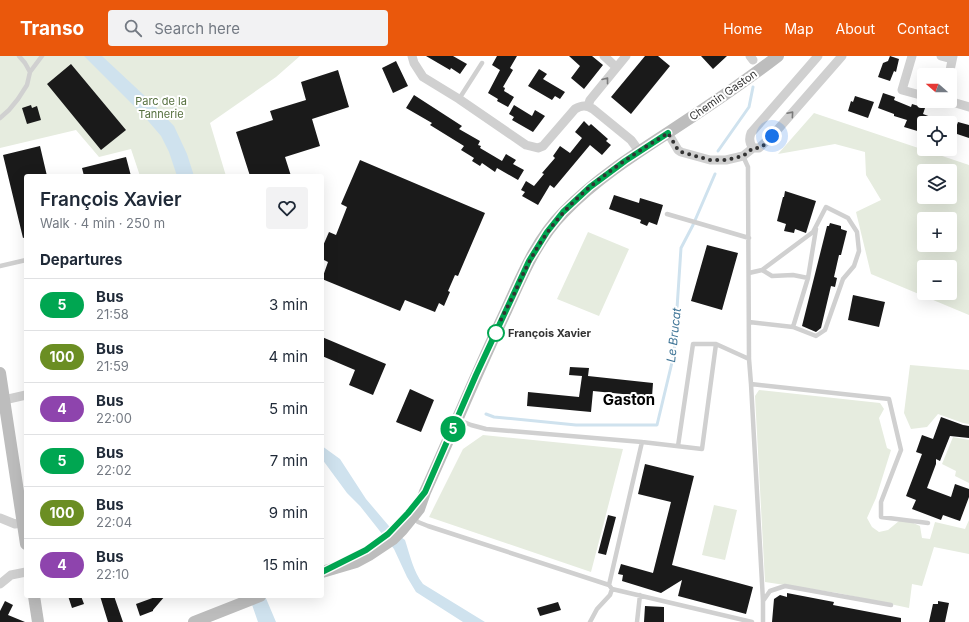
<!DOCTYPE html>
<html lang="en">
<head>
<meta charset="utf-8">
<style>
  :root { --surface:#fff; --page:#f2f2f3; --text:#1f2937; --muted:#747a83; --line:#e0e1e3; --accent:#ea580c }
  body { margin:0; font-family:Inter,sans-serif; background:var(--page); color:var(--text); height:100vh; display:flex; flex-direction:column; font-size:15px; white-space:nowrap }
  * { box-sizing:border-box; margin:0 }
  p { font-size:13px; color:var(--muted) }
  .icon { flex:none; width:22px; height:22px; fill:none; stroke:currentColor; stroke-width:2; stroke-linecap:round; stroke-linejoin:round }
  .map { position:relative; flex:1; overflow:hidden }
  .sheet { position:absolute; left:24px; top:118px; width:300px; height:424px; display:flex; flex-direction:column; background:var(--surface); border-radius:4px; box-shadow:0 4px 16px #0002 }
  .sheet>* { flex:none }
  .badge { padding:0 8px; border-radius:13px; font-size:14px; line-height:26px }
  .needle { width:26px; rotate:290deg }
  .tools { position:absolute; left:917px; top:12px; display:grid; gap:8px }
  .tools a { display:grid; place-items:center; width:40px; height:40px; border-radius:4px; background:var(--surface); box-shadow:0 4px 16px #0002; font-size:20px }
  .you { position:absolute; width:20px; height:20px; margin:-10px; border:3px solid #fff; border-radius:50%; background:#1a73e8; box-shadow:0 0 0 6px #1a73e833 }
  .map>.badge { position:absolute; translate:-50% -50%; box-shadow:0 0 0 2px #fff }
  h2 { padding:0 16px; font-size:15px; line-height:36px }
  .round { display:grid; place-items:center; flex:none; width:42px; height:42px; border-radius:4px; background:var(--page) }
  .overview { display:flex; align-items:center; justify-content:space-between; height:68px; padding:0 16px }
  h1 { font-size:19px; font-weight:600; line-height:30px }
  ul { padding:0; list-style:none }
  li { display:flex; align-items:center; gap:12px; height:52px; padding:0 16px; border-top:1px solid var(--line) }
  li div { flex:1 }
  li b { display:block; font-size:15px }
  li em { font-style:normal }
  li .badge { min-width:44px; font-weight:700; text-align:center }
  header { display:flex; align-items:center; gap:24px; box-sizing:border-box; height:56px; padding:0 20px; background:var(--accent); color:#fff }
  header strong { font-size:19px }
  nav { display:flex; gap:22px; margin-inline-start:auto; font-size:14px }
  .search { width:280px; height:36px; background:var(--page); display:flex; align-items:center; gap:10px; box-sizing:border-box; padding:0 14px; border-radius:4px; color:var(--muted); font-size:15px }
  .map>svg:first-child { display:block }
  .green { fill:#e6ecdf; fill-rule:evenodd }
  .water { fill:#cfe2ee }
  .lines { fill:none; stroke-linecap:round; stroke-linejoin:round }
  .stream { stroke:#cfe2ee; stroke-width:3 }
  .building { fill:#1a1a1a }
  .lane { stroke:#d0d0d0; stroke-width:4.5 }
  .street { stroke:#d0d0d0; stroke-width:9 }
  .secondary { stroke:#bdbdbd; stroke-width:12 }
  .oneway { stroke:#7a7a7a }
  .line-casing { stroke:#fff; stroke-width:9 }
  .line { stroke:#00a651; stroke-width:6 }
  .walk { stroke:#333; stroke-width:4; stroke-dasharray:0 7.2 }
  .stop-dot { fill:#fff; stroke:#00a651; stroke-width:2 }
  .labels { text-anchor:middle; stroke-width:4; stroke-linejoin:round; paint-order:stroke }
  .street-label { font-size:11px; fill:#333; stroke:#fff }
  .park-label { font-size:11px; fill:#56703f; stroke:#fff }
  .stop-label { font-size:11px; font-weight:bold; fill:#333; stroke:#fff; text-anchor:start }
  .water-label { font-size:12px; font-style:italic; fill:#3f7597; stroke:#fff }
  .district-label { font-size:15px; font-weight:bold; fill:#000; stroke:#fff }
</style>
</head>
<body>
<header>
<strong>Transo</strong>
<div class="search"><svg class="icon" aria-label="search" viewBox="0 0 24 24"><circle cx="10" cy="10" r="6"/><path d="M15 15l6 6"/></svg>Search here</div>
<nav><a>Home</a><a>Map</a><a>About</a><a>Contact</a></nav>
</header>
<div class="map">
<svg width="969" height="566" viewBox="0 0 969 566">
  <rect width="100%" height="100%" fill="#fff"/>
  <path class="green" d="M0,0H300L276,21L210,67L226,120H140L131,93L99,101L76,74L0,92Z
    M814,57L969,109V259L871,218L856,156L881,144L866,119L865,96L835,88L778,98ZM924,115H950V141H924ZM924,163H950V189H924ZM924,211H950V237H924Z
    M588,176L629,193L599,260L557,243Z
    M910,309L969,314V368L963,367L938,358L927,371L911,373L904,357Z
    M759,334L880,347L884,353L879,362L887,392L891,394L876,442L867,462L872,471L879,476L888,474L899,465L911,466L920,470L922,482L930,483L935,466L965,473L969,464V498L934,491L922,530L912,528L909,552L838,537L765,526L755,340Z
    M483,379L623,393L591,516L429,461L463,393Z
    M953,381L969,384V427L955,420L956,415L942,408Z
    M714,449L737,454L725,504L702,499Z"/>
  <path class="water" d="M84,0H102L148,43L174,70L187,98L194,120H177L169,96L161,80L143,59Z
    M322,390L340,403L366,443L394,476L405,484C410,499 413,515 423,528L485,566H463L416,536L407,521L394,493L360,450L347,437L322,403Z
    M249,540H265L276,566H258Z"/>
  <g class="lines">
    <path class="stream" d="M718,95L749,51L753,31
      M486,358L494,361L576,369H657L674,298L681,192L693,169L715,118"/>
  </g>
  <path class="building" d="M426,0H453L467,8L460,18L451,12L450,14Z
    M497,0H517L510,12L513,14L503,31L505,32L504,35L514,41L508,51L497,45L498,43L488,37L500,14L492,9Z
    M569,0H592L603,9L584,33L571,22L580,10Z
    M645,0H658L670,10L631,58L611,41Z
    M701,0H727L713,13Z
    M890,0L899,3L896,16L894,15L890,25L878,21L883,7L888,5Z
    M396,5L408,30L393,37L382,12Z
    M71,8L126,74L101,94L47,28Z
    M539,13L547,18L543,23L565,36L560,43L555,40L552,44L528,30Z
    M338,14L349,51L312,63L320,90L285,101L291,120H250L236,76L273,64L270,55L306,44L301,26Z
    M883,37L895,41L894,44L911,51L912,48L925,52L923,58L944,66V67H924V77L904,71L907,64L894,60V58L878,52Z
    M414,39L462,70L459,73L480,85L478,89L481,90L480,92L502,105L506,98L516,104L513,108L524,114L518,124L497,112L495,116L482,107L480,110L472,105L474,102L461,94L464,90L430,69L432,67L406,52Z
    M855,40L874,46L868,62L848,55L851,45L853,46Z
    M31,49L32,52L37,50L41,64L27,68L22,52Z
    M514,49L532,60L535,54L545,60L533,76L512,64L514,61L509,58Z
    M584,65L589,70L591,68L608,83L606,85L611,89L602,99L590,89L554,132L550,129L538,149L522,140L525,136L521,134L526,125L534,130L544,118L542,117L555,102L553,100L560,90L570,97L582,82L575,76Z
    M958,66L969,69V82L954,77Z
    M40,90L47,120H26V181L23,182L3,99Z
    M126,101L131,120H84L82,112Z
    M360,104L485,157L458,220L455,219L448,235L450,236L444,250L439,247L435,256L405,244L400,255L322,223L328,206L322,203V192L329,176L336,179L347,151L341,148Z
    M785,135L816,145L806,177L795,173L794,177L784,175L786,168L777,165L783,141H784Z
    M614,139L639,147L640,142L663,149L657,169L649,166L647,170L640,167L641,164L609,153Z
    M830,167L841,170V173L847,175L841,199H839L834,221L837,222L835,231L831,230L821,272L816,276L802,270L827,170H829Z
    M707,189L738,197L722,254L691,245Z
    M853,239L885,246L879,271L848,264Z
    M322,281L386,308L373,339L349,329L355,314L322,300Z
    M570,311L589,312L588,320L653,327L652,341L593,335L591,356L527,350L528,336L579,341L582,320L569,319Z
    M410,333L434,344L421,376L396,366Z
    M941,361L963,369L969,370V382L950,380L940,405L936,403V408L927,432L951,441L955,428L969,433V441L960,465L943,459L941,464L912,453L916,444L906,440L922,398L916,396L922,379L933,383Z
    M645,408L694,420L672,509L753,531L746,558L678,540L682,524L661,537L622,525L623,519L618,518L621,508L653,517L671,446L638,438Z
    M608,459L616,461L606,499L598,497Z
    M787,537L834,546L833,549L901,562V566H772L774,543L780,539L787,541Z
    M68,540H81L84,548L72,552Z
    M100,540H114L123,566H108Z
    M158,540H165L153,554V555L140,560L136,548Z
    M5,545L13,549L8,559L25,566H0V555Z
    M938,545L949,547L945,566H929L933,548H938Z
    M558,546L561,554L540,560L537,552Z
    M645,550L664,551V566H644Z"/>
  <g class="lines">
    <path class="lane" d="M30,16L42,0
      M459,43L482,7
      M0,62L9,54L18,43L27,29L30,16L25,7L19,0
      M743,100L748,111V123L749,303
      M667,158L749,182
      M0,210L26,204
      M762,214L772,220L793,219L808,222L816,173
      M749,217L762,214L813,176L826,151L848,162L857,176L859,195L854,210L843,223L825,274L816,280L793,271L749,266
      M793,271L808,222
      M751,328L763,545V566
      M459,364L471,369L486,373L642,386L702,393L716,288L749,303L751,328L889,343L901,394L881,446V461L928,467
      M642,386L609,529L612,533L752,566
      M678,390L693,288H716
      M413,461L418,466L428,470L609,529
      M763,545L770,535L785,530L891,549
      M590,566L597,553L610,539L612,533
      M637,566L640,539"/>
    <path class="street" d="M412,0L414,7L423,21L459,43L526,89L538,92L543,90L575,53C582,49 586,49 593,53L631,84L639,95
      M604,0L616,11
      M750,0L753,4
      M912,0L902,34L924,40
      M941,0L952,3
      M949,19L953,0
      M949,45L969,51
      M588,50L590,44L626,0
      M668,77L678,94L681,96L710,104H726L743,100L753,92H759L772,80L842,0
      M753,92C749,87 749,82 751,77L818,0
      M4,344L26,339
      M0,462L15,468L22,467
      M0,528L11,519L26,516"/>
    <path class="secondary" d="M0,317L26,488
      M322,516L356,506L369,499L393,483L402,474L419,453L425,436C452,377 477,316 505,257C521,222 536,184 564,156C595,124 632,100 669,76C706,52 743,27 778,0
      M34,540L38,566
      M194,566L260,540"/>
  </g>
  <defs><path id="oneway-chevron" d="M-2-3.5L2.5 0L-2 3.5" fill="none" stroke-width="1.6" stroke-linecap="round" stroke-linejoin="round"/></defs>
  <g class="oneway">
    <use href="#oneway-chevron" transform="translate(606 24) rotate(-52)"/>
    <use href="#oneway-chevron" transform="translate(791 58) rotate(-49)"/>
  </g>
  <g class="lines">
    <g class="line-casing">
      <path id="line" d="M322,516L366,494L388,478L408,457L425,436L476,319L529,205L547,176L563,156L590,131L625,105L668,77"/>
    </g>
    <use href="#line" class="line"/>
    <path class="walk" d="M496,277C500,263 509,249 515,236C524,215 534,195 547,177C577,134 624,104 668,77L678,94L681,96L710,104H726L743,100L753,92H758L763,90L772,80"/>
  </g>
  <circle class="stop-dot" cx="496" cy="277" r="8"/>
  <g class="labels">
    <g class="street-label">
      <text transform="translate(723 39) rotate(-35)" y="4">Chemin Gaston</text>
    </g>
    <g class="park-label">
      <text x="161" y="49">Parc de la<tspan x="161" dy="13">Tannerie</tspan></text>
    </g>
    <g class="stop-label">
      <text x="508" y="281">François Xavier</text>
    </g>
    <g class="water-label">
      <text transform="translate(674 279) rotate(-84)" y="4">Le Brucat</text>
    </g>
    <g class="district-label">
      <text x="629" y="349">Gaston</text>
    </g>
  </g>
</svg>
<div class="tools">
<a><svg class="needle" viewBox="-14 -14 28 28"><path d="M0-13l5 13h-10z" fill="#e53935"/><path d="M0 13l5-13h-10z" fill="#747a83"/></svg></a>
<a><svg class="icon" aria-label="locate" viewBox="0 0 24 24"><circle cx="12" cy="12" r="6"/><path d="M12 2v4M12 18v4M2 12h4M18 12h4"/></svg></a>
<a><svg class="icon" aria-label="layers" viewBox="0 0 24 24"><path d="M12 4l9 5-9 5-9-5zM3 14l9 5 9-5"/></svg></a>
<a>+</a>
<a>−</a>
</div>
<div class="you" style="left:772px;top:80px"></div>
<b class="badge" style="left:453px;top:373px;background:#00a651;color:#fff">5</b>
<section class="sheet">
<div class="overview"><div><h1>François Xavier</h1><p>Walk · 4 min · 250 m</p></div><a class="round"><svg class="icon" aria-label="heart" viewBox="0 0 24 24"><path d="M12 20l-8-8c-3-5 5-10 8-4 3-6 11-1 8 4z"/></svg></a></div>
<h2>Departures</h2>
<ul>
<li><span class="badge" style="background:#00a651;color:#fff">5</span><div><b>Bus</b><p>21:58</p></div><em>3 min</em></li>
<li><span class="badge" style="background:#6b8e23;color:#fff">100</span><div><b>Bus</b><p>21:59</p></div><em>4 min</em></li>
<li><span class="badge" style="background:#8e44ad;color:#fff">4</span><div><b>Bus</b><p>22:00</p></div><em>5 min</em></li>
<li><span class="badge" style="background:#00a651;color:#fff">5</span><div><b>Bus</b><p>22:02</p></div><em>7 min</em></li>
<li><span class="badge" style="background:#6b8e23;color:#fff">100</span><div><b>Bus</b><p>22:04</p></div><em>9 min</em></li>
<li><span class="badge" style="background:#8e44ad;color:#fff">4</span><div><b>Bus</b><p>22:10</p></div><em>15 min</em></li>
</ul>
</section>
</div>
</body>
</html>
